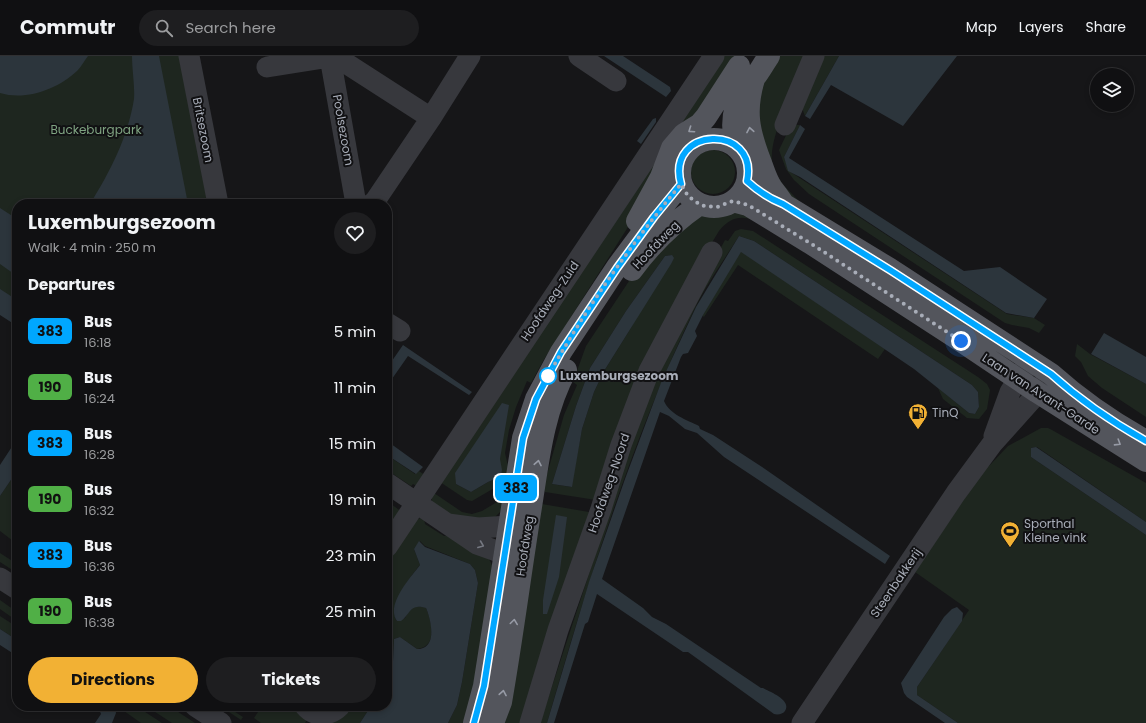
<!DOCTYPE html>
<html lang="en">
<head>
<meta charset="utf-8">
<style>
  :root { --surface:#101012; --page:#1e1e20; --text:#f1f3f6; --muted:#9c9d9f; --line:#303032; --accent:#f2b134 }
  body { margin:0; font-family:Poppins,sans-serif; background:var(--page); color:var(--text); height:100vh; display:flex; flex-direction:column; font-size:15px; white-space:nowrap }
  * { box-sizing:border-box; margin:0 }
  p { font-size:13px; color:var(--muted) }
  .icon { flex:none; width:22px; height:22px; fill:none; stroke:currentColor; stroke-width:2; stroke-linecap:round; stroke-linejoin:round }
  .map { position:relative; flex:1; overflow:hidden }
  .sheet { position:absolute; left:12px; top:143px; width:380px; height:512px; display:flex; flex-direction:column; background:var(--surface); border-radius:16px; box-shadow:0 2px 6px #0003,0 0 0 1px var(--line) }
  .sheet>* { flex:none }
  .badge { padding:0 8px; border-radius:6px; font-size:14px; line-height:26px }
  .controls { position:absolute; left:1090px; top:12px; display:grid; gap:8px }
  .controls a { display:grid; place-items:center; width:44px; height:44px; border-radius:50%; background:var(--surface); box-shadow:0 2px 6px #0003,0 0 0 1px var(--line); font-size:20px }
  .you { position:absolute; width:20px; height:20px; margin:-10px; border:3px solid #fff; border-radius:50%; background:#1a73e8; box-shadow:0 0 0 6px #1a73e833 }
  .map>.badge { position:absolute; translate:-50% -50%; box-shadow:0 0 0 2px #fff }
  h2 { padding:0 16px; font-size:15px; line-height:36px }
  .round { display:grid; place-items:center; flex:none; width:42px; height:42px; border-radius:21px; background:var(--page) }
  .head { display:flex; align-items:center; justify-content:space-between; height:68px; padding:0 16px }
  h1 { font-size:19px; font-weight:700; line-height:30px }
  .action { display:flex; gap:8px; margin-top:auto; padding:8px 16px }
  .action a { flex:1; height:46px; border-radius:24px; background:var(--accent); color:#111; font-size:16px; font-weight:700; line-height:46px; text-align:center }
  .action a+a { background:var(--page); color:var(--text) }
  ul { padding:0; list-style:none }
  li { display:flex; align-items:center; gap:12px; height:56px; padding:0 16px }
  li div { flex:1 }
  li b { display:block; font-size:15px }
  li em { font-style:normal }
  li .badge { min-width:44px; font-weight:700; text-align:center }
  header { display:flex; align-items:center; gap:24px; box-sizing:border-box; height:56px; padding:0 20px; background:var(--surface); border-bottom:1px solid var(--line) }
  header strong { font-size:19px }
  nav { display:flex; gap:22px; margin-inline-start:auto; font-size:14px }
  .search { width:280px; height:36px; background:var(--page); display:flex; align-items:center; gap:10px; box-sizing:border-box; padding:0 14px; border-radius:22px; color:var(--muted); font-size:15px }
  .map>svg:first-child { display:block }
  .green { fill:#1e261f; fill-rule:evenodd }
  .water { fill:#2c353c }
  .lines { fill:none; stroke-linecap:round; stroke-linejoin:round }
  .minor { stroke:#37383d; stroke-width:21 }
  .major { stroke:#53555c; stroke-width:22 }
  .oneway { stroke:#979ba6 }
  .oneway2 { stroke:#757881 }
  .line-casing { stroke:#fff; stroke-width:9 }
  .line { stroke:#00a7ff; stroke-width:6 }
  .walk { stroke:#a8adb8; stroke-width:4; stroke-dasharray:0 7.2 }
  .stop-dot { fill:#fff; stroke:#00a7ff; stroke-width:2 }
  .labels { text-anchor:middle; stroke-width:4; stroke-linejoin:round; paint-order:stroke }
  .park-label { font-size:12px; fill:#7fa381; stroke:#111113 }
  .street-label { font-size:12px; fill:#a8adb8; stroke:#111113 }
  .stop-label { font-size:12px; font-weight:bold; fill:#a8adb8; stroke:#111113; text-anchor:start }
  .poi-label { font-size:12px; fill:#a8adb8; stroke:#111113; text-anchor:start }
</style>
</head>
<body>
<header>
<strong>Commutr</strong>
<div class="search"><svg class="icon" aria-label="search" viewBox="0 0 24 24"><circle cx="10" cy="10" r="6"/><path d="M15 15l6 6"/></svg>Search here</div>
<nav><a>Map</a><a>Layers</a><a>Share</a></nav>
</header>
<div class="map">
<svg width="1146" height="667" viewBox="0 0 1146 667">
  <rect width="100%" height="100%" fill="#161618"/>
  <path class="green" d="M0,0H179L208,148H17V251L0,240Z
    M722,0H735L704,49L685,67L681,64Z
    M778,0H809C798,25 769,79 772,105C774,121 788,134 799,145L787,140L757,83L758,34Z
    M821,0H839L805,60L800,47Z
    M791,69H800L784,101L789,115L1007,258L1034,262L1045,269L1039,277L1029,272L1012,269L1005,267L809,138L794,124L786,113L779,94Z
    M691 116a22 22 0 1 1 44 0a22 22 0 1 1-44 0Z
    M659,97L642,149L543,305L531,327L527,325L516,351L509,374L505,397L508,410V426L504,429L496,431L472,445L467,444L437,424ZM502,382L498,422L488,426L471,436L456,428Z
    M734,153L772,173C752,163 737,153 719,175L691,221L596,444L545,436L543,432L564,359L577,329L573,326L586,290L635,216L701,157L718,156ZM672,199L629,275L604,315L594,336L582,373L571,431L552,428L576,350L590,312L626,255L665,200Z
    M741,173L753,175L978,321L987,328L990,334L987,353L979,363L967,362L943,343L938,332L969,357L975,358L979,351L978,336L972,329L754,185L739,180C724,204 707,227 695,252C631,385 588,526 547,667H540L654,320L668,290L725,184L728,185L735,175Z
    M741,195L885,293L878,303L738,209L704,261L702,259Z
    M1077,288L1090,298L1146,328V361L1102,332L1088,320L1081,306L1075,300Z
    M1041,372H1048L1052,374L1146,427V466L1037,391L1031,392V401L1146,479V667H958L917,639V631L969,554L915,516L983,415L991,408L1008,390Z
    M387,399L415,418L419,415L426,420L418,431L413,428L411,430L387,414Z
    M17,415V488L0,475V440Z
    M432,437H434L462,456L472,458L482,455L497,446L504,443L507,449L495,461L468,467L432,449Z
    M536,447L589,456L523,667H498Z
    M391,448L402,456L387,479V465L393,455L391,452Z
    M424,461L425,468L444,480L451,479L489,503L494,513L470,667H448L457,649L462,626L478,527L475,514L470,508L425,490L420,485L414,493L420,509C411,520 387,551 397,565L405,562C410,552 415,548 426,552C432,566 438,591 417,593L400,581L394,583L393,605L387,620V502L411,465Z
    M0,497L17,508V517L0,506Z
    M0,544L17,556V565L0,553Z
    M0,560L17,571V584L0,573Z
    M117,650H136L162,667H141Z
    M146,650H169L195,667H172Z
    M220,650H226L243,661L241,664Z
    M262,650H295L308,662L305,667H261L254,662Z
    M347,650H371L360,667H313Z"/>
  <path class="water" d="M0,0H88C84,5 81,11 77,15C58,33 26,45 0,37Z
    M132,0H159L188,148H90C110,116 128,81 134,43C135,31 132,13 132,0Z
    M604,0H623L670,31L671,35L666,41Z
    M839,0H957L903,70L831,29L810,63L805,60Z
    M656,62V66L641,88L637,85L653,63Z
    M800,69L805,73L789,102L964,215L1000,211L1047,243L1034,262L1006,257L800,121L788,115L784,101Z
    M0,152L17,163V220L0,208Z
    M739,180L754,185L972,329L978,336L979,351L975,358L969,357L914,313L741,196L703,259L695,275L697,280L688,297L683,298L681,301L664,345C669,358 687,364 699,370L700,373L713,379L765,413L890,500L885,508L724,401L697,377L685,373L669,360L660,356L602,523L643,552L652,561L666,568L761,632H763C770,636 792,644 785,655C783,658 778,659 774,658L688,596H683L597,538L588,566L585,568L554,667H547L589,526L625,423L662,324L696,251Z
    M672,199L674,202L671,208L604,315L594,336L582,373L572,431L552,428L576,350L590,312L626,255L665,200Z
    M0,233L17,244V270L0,259Z
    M1104,277L1146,301V328L1091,298Z
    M403,289L472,336L469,339L408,300L387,330V312Z
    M502,347L509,349L500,403L502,414L501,419L498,422L488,426L471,436L456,428L455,417Z
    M17,383V415L0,440V409Z
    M387,385L423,411L416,418L387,399Z
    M1036,391L1146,466V479L1031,401V392Z
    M556,459L567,461L559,521L547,558H543V544Z
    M419,485L425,491L470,508L475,514L478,527L462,626L457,649L448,667H360L371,650H387V620L393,605L394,583L400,581L417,593C419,593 421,593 423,592C437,587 430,561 426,552C409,547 411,558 401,565H397C385,549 411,521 420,509L414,493Z
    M957,551L963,557L962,565L917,631V639L958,667H945L907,641L904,637L901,627L944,561L952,553Z
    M0,573L17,584V600L0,589Z
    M94,650H115L116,657L112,667H95L101,658L99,653Z"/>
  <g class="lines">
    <path class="minor" d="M189,0L218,148
      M579,0L616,25
      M330,1L356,148
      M267,11L330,1L344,6L431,62
      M785,69L814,0
      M371,148H373L431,62L470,0
      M387,267L400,275
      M994,380L1010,336L1027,309
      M387,427L477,488L505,498L525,487L509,470L478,472L448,468
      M387,491L714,0
      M0,522L17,533
      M195,650L221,667
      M305,650C315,662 330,660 340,650
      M530,667L558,574L601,453L621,389L649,315L712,196
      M802,667L956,437L992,388L1035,340L1048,322"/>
    <path class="major" d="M754,23C744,56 749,76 761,107C764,115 767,125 772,132C776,137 779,141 783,147
      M680 117a34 34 0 1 1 68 0a34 34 0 1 1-68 0Z
      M736,91C731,71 732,51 744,33C747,29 752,26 755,21C760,15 764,7 769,0
      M747,125L767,141L783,148L890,213L1051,318C1080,344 1112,366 1146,385
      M733,145L748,149L810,187L961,285L1037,336L1146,405
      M637,165L661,121L672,92L684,78L700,68L706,61L739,10
      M632,214C651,188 674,166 700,148
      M474,667L484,630L523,382L536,343L561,296L617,211L654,161L681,128
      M493,667L501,646C512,583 520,520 530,457C538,409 542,358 566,314"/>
  </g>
  <defs><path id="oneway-chevron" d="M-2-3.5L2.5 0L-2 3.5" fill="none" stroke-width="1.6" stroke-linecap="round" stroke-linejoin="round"/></defs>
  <g class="oneway">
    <use href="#oneway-chevron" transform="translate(691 74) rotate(146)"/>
    <use href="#oneway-chevron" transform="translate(750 74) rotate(-100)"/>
    <use href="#oneway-chevron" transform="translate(1118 387) rotate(32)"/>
    <use href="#oneway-chevron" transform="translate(538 407) rotate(-79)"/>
    <use href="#oneway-chevron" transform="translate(514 566) rotate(-82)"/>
    <use href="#oneway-chevron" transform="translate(503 637) rotate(-80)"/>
  </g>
  <use class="oneway2" href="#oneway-chevron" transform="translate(481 489) rotate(22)"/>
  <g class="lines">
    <g class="line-casing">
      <path id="line" d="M474,667L484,630L523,382L536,343L561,296L617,212L654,161L681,128C665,70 759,67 747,125C759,136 768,142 783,148L890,214L1051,318C1080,344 1112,366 1146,385"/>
    </g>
    <use href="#line" class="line"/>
    <path class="walk" d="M548,320C586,252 632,187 681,128L688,140L696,146L704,150L717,151L733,145L748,149L810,187L961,285"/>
  </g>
  <defs>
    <g id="fuel-pin" transform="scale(1)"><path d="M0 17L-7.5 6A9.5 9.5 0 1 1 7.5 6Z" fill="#f2b134" stroke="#111113"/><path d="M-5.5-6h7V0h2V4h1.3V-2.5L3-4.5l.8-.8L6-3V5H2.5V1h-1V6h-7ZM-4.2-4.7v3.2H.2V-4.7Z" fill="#111"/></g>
    <g id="stadium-pin" transform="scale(1)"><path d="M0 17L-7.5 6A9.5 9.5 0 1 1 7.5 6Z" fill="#f2b134" stroke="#111113"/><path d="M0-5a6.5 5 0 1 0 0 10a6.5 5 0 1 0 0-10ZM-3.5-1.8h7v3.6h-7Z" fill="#111"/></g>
  </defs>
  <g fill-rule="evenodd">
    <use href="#fuel-pin" x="918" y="357"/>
    <use href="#stadium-pin" x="1010" y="475"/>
  </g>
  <circle class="stop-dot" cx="548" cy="320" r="8"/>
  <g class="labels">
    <g class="park-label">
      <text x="96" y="78">Buckeburgpark</text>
    </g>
    <g class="street-label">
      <text transform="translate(203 74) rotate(79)" y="4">Britsezoom</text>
      <text transform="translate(343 74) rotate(80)" y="4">Poolsezoom</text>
      <text transform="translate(656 189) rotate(-46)" y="4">Hoofdweg</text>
      <text transform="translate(550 245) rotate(-56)" y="4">Hoofdweg-Zuid</text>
      <text transform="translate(1041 338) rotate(33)" y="4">Laan van Avant-Garde</text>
      <text transform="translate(609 427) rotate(-71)" y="4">Hoofdweg-Noord</text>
      <text transform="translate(525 490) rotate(-81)" y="4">Hoofdweg</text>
      <text transform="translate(896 527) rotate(-56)" y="4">Steenbakkerij</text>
    </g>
    <g class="stop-label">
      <text x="560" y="324">Luxemburgsezoom</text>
    </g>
    <g class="poi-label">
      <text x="932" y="361">TinQ</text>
      <text x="1024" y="472">Sporthal<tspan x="1024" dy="14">Kleine vink</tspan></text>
    </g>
  </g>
</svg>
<div class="controls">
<a><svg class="icon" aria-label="layers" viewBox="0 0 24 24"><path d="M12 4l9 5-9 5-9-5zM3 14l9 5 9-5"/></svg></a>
</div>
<div class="you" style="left:961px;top:285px"></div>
<b class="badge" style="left:516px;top:432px;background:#00a7ff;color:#111">383</b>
<section class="sheet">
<div class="head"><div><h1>Luxemburgsezoom</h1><p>Walk · 4 min · 250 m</p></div><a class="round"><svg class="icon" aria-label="heart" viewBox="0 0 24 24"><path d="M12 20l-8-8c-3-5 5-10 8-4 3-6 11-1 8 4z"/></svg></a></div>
<h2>Departures</h2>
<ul>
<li><span class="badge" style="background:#00a7ff;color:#111">383</span><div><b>Bus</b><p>16:18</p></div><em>5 min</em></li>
<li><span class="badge" style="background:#50af46;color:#111">190</span><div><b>Bus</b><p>16:24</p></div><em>11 min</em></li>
<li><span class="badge" style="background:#00a7ff;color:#111">383</span><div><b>Bus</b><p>16:28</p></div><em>15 min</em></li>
<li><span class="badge" style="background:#50af46;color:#111">190</span><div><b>Bus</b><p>16:32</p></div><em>19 min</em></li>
<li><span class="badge" style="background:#00a7ff;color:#111">383</span><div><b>Bus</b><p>16:36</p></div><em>23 min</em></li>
<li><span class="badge" style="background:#50af46;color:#111">190</span><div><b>Bus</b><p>16:38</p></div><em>25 min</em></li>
</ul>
<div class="action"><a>Directions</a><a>Tickets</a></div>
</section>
</div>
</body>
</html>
